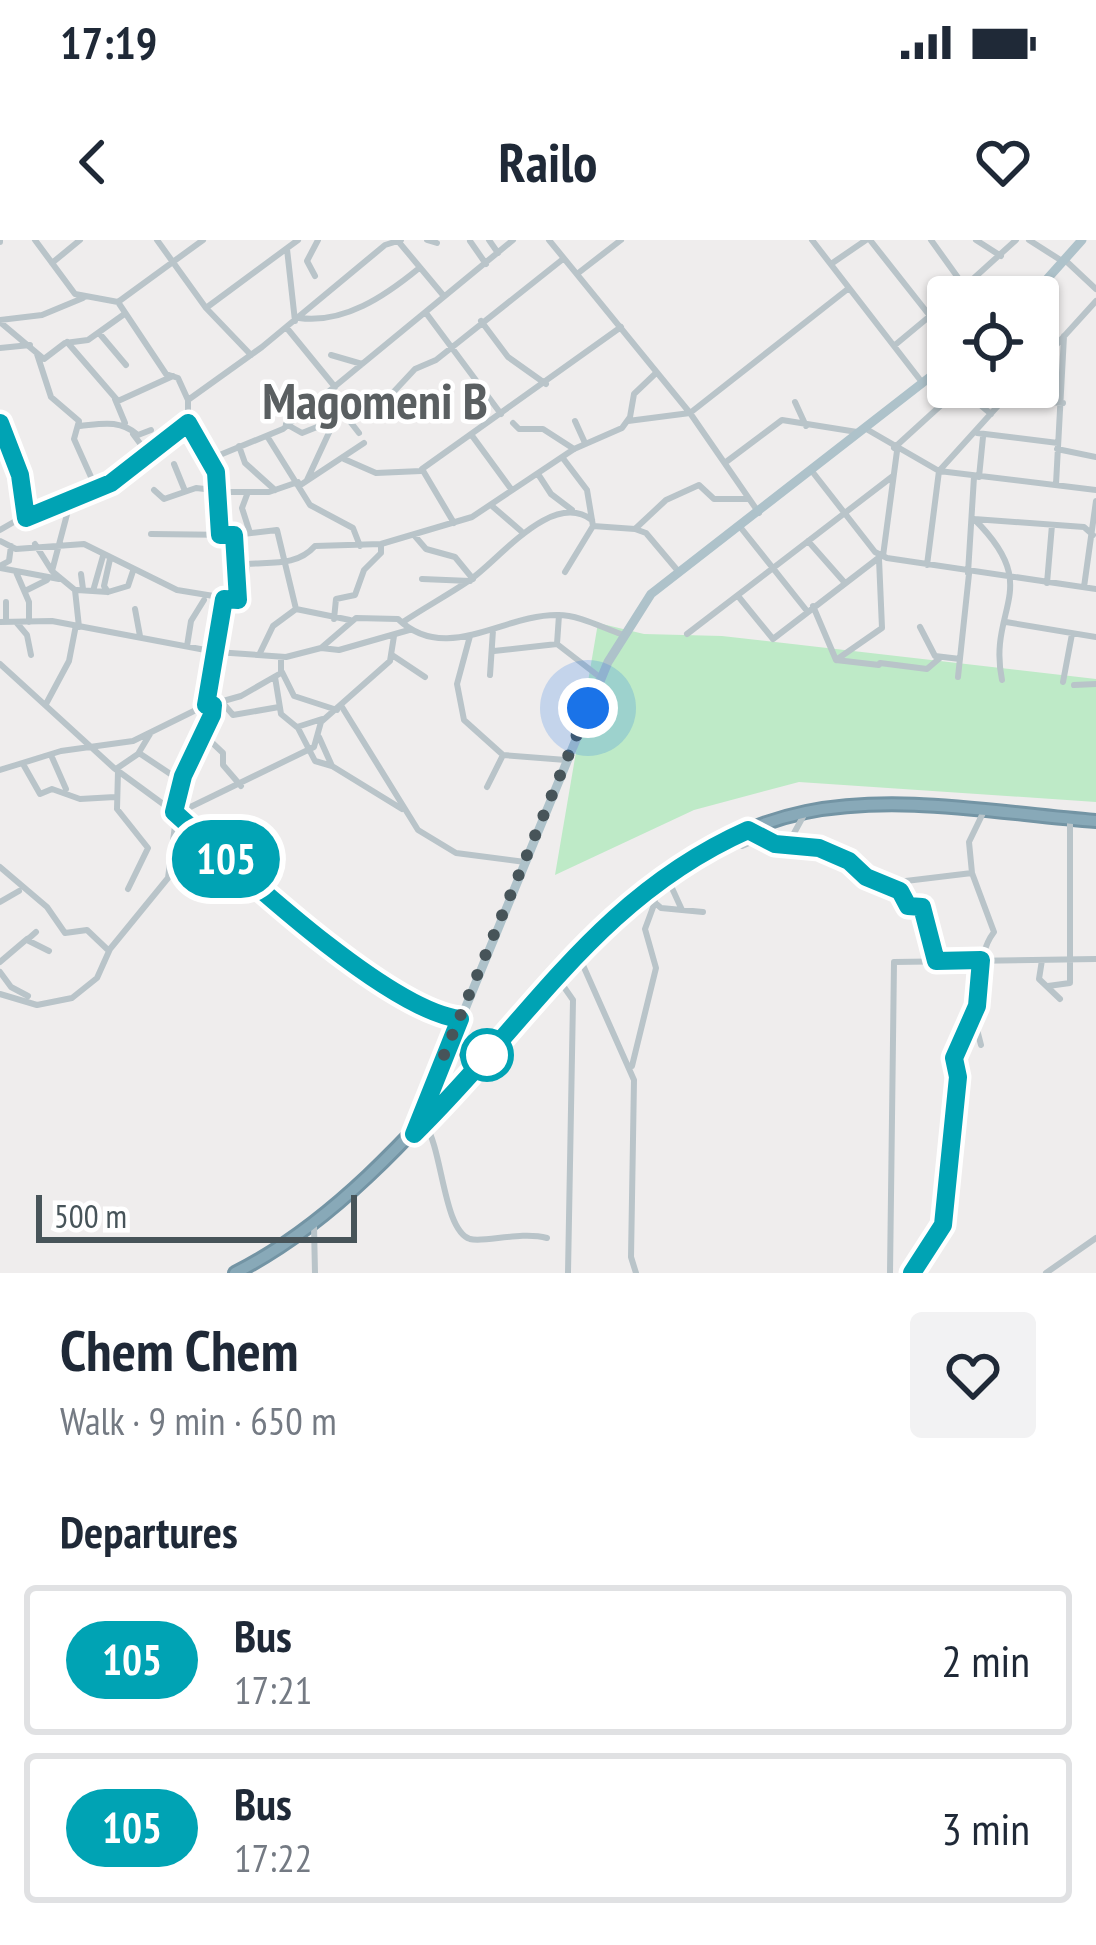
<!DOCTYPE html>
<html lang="en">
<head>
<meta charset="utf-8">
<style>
  :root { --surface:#fff; --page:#f2f2f3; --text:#1f2937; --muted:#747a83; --line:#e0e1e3 }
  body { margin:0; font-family:"PT Sans Narrow",sans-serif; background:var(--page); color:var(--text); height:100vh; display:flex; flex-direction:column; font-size:45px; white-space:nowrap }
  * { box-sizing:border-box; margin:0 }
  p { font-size:39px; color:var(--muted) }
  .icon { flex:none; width:66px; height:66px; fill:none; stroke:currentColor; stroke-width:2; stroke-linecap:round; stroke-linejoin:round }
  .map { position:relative; height:1033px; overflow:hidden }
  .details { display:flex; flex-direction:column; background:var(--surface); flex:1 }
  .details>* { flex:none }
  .badge { padding:0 24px; border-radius:39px; font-size:42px; line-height:78px }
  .buttons { position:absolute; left:927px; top:36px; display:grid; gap:24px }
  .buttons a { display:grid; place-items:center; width:132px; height:132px; border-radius:12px; background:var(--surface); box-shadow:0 3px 9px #0004; font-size:60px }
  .scale { position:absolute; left:36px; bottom:30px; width:321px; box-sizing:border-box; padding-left:12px; border:6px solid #475459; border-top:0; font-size:33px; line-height:42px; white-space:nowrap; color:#475459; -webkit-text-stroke:9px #fff; paint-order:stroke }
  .you { position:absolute; width:60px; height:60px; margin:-30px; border:9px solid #fff; border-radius:50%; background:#1a73e8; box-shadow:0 0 0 18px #1a73e833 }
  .map>.badge { position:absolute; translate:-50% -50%; box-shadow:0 0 0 6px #fff }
  h2 { padding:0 60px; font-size:45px; line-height:108px }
  .round { display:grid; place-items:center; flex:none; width:126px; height:126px; border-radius:12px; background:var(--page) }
  .summary { display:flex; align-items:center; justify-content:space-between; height:204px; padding:0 60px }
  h1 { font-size:57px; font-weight:600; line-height:90px }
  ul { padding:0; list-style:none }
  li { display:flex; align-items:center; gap:36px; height:150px; margin:0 24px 18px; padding:0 36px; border:6px solid var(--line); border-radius:12px }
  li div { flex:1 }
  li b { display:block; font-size:45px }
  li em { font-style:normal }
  li .badge { min-width:132px; font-weight:700; text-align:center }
  .status { display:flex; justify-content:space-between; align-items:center; height:84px; padding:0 60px; background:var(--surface); direction:ltr }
  .status svg { height:33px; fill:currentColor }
  header { display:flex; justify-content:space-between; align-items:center; height:156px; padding:0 60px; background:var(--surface); font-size:54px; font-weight:600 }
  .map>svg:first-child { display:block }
  .green { fill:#beeac7 }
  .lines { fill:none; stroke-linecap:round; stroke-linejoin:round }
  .highway-casing { stroke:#7394a4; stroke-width:16 }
  .minor { stroke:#b9c4c9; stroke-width:6 }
  .major { stroke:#aec2ca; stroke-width:9 }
  .highway { stroke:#88a9b8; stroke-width:10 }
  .line-casing { stroke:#fff; stroke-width:27 }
  .line { stroke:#00a3b4; stroke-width:18 }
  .walk { stroke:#475459; stroke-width:12; stroke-dasharray:0 21.6 }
  .stop-dot { fill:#fff; stroke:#00a3b4; stroke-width:6 }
  .labels { text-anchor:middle; stroke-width:9; stroke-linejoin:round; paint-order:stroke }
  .quarter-label { font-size:51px; font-weight:bold; fill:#5a5f61; stroke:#fff }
</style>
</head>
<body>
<div class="status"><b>17:19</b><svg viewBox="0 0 49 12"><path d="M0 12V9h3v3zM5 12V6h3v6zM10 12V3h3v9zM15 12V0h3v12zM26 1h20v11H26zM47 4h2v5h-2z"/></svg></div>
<header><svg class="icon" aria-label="back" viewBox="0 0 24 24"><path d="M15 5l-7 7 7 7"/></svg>Railo<svg class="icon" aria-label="heart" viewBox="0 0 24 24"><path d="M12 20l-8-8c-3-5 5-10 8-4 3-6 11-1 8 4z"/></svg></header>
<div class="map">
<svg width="1096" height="1033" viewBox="0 0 1096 1033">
  <rect width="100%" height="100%" fill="#efeded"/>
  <path class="green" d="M598,383L644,394L722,396L1096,439V562L799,542L694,570L555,635Z"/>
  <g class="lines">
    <g class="highway-casing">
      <path id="highway" d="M235,1033C456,921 568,621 806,572C899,553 1003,574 1096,581"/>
    </g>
    <path class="minor" d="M35,0L75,54L118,62L203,0
      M157,0L206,68L251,115
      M427,0L437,3
      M489,0L498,13
      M549,0L690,173L759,273
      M812,0L921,141
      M870,0L930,76
      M931,0L964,46
      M976,0L1001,16
      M1029,0L1062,21
      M398,1L443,55
      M470,1L486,24
      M0,2V0
      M287,9L295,81
      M1065,20L1096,49
      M52,23L80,0
      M831,24L866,0
      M577,34L621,0
      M315,36L307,21L318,0
      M973,39L991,57
      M953,57L1016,0
      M118,62L166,134L178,138L188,160V183L216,232L220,294
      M206,68L298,0
      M426,73L501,174
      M299,78C344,84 385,56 418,29
      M0,80L42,75L83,58
      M481,81L508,117L546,144
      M0,82L44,119L65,103L88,100L123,75
      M286,87L335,147
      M99,93L126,125
      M67,102L118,161L173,136
      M895,105L948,61
      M0,108L30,105
      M37,114L51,157L79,181L74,199L96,248
      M331,115L362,124
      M1038,125L1096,61
      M960,148L991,174
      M115,159L125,183
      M1003,159L1063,163
      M188,160L262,107L385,5L401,0
      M795,162L806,186
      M345,175L359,193
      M575,181L585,203
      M628,181L690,173L849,48
      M0,183L20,234L26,275L0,290
      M513,183L519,189H543L574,209
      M286,184L302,193L387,159L415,129L436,120L563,19
      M80,186C101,184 119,179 138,195L151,190
      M868,190L939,231L1015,147
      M977,193L1058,203
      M133,194L148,214
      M267,196L310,265L353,288L360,306
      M473,197L511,249
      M239,206L245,223L275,250
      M894,208L961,147
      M1057,209L1096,217
      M562,217L587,250L593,286L565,332
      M210,219L283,189L513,0
      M344,219L376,233L421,231
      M726,222L782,180L857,192
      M174,224L185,251
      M811,230L875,312L887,318L1096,349
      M538,234L551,254L572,270
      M979,237L983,197
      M307,240L333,184
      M302,244L364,203
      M1056,244L1064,96
      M154,250L164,259L196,248L214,250
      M214,252H269L298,242
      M248,252L242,268L250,293
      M70,263L52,331L75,350L79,387
      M492,266L521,291
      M26,278L111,243L188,183
      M974,279C1045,349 987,367 1002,440
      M974,279L1084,287L1093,295
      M454,283L422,229L621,87
      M593,286L635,289L666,260L699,245L714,259H748
      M741,288L807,371
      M635,289L646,293L678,331
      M151,294L234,295L277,290L296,369L350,380
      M234,295L238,360
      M414,295L426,309L455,317L473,339
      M0,301L16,309L84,304L177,350L238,360L247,352V324C273,322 297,326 315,306L381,304L472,277L574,209L622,188L630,177L634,154L656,133
      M808,301L845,343
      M35,304L52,331
      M883,316L897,211
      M927,325L939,231L1096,250
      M0,326L9,321L11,306
      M0,328L59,339
      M16,332L29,362V382
      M968,333L974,237
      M81,334L83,349
      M422,339L470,341
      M1047,343L1052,285
      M1084,347L1096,261
      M77,350L108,352L128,346L133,331
      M25,351L47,340
      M93,351L103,316
      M108,352L104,346L110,319
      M738,356L773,399L881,316
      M6,362V382
      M813,366L836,420L879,425
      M135,369L140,396
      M334,379L336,359L355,355L364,330L381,313V304
      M0,382L52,381L216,412L286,417L321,408L356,378L398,379C446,425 503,374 558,375C579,375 601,387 621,394
      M16,382L27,395L31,415
      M403,382C424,368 446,356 467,342C497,323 551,249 592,280
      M1006,382L1096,397
      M920,387L935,416L960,419
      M687,394L893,236
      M470,396L457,444L464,480L503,515
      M557,404L559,375
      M187,406L191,381L204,360
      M321,408L339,410L409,390
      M212,411L223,359
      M494,411L557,404L601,438
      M259,415L273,386L296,369
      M392,415L425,437
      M836,420L882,388L879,319
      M880,423L927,429L941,417
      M0,424L114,528L174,572L329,706L433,771L460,779
      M282,432L294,456L337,470
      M490,435L493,390
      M275,437L281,474L298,488L315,521L332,526
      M958,437L969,334
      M1063,442L1072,394
      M1074,445L1096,444
      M222,462L233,475L279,467
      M46,464L69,421L76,385
      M209,465L241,456L281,433V418
      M342,467L418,590L456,613L525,622
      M297,487L322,479
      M204,495L223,513V525L241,546
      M319,497L332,526L402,569
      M139,513L181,541
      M51,515L66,549
      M23,524L40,554L52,549L80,559L115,557
      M116,529L138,514L150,494
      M0,530L61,511L133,501L202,467L216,412
      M118,531L117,569L148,608L128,649
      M487,547L503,515L566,520
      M176,574L314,507L321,482L390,421L394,396
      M750,592L775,604L819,608L849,621L867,638L900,651L908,666L922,667L936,719
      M733,599L742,606L758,599
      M787,606L805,573
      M0,627L47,667L65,693L87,690L108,710
      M666,635L682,670
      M889,643L972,633L969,602L983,573
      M644,653L661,668L703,672
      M0,662L19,651
      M36,692L27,700L49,711
      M578,714L634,840L631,1017L636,1033
      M1042,720L1039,739L1060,759
      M0,722L27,699
      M0,732L11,747L28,756
      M557,737L573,760L568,1033
      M1048,746L1070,743V579
      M0,754L37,765L72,758L97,738L110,709L168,638L181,541L213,465
      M973,774L981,805
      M632,826L656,728L645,689L655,662
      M425,884C443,910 443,990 470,999C484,1003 521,991 547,998
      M314,986L315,1033
      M890,1033L894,722L1096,719
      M912,1033L943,985L958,837C951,806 969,793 977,766C985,739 976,716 994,692L972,633
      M1046,1033L1096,998"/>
    <path class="major" d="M1031,57L1082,0
      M418,883L608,422L651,354L948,123"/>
    <use href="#highway" class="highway"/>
  </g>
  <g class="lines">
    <g class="line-casing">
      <path id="line" d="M0,183L20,235L26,278L111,243L188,183L216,232L220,295H234L238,360L224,359L206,465H213L212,475L183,536L174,572C233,625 386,770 460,779L414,894C528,783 597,657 748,590L775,604L819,608L849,621L866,637L900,651L908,666L922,667L936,721L981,720L977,766L954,818L958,837L943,985L912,1033"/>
    </g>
    <use href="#line" class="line"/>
    <path class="walk" d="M487,815H444L588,468"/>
  </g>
  <circle class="stop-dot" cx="487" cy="815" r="24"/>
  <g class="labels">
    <g class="quarter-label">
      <text x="375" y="179">Magomeni B</text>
    </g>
  </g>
</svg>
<div class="buttons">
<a><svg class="icon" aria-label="locate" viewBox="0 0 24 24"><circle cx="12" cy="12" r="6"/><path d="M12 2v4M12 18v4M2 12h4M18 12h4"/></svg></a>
</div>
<div class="scale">500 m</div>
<div class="you" style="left:588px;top:468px"></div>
<b class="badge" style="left:226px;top:619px;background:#00a3b4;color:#fff">105</b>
</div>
<section class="details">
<div class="summary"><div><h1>Chem Chem</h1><p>Walk · 9 min · 650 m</p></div><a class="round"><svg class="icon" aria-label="heart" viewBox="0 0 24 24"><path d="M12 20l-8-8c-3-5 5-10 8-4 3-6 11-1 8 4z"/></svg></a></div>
<h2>Departures</h2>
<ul>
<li><span class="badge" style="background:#00a3b4;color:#fff">105</span><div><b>Bus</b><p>17:21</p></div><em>2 min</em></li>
<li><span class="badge" style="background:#00a3b4;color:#fff">105</span><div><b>Bus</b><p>17:22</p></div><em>3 min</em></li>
</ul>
</section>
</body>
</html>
